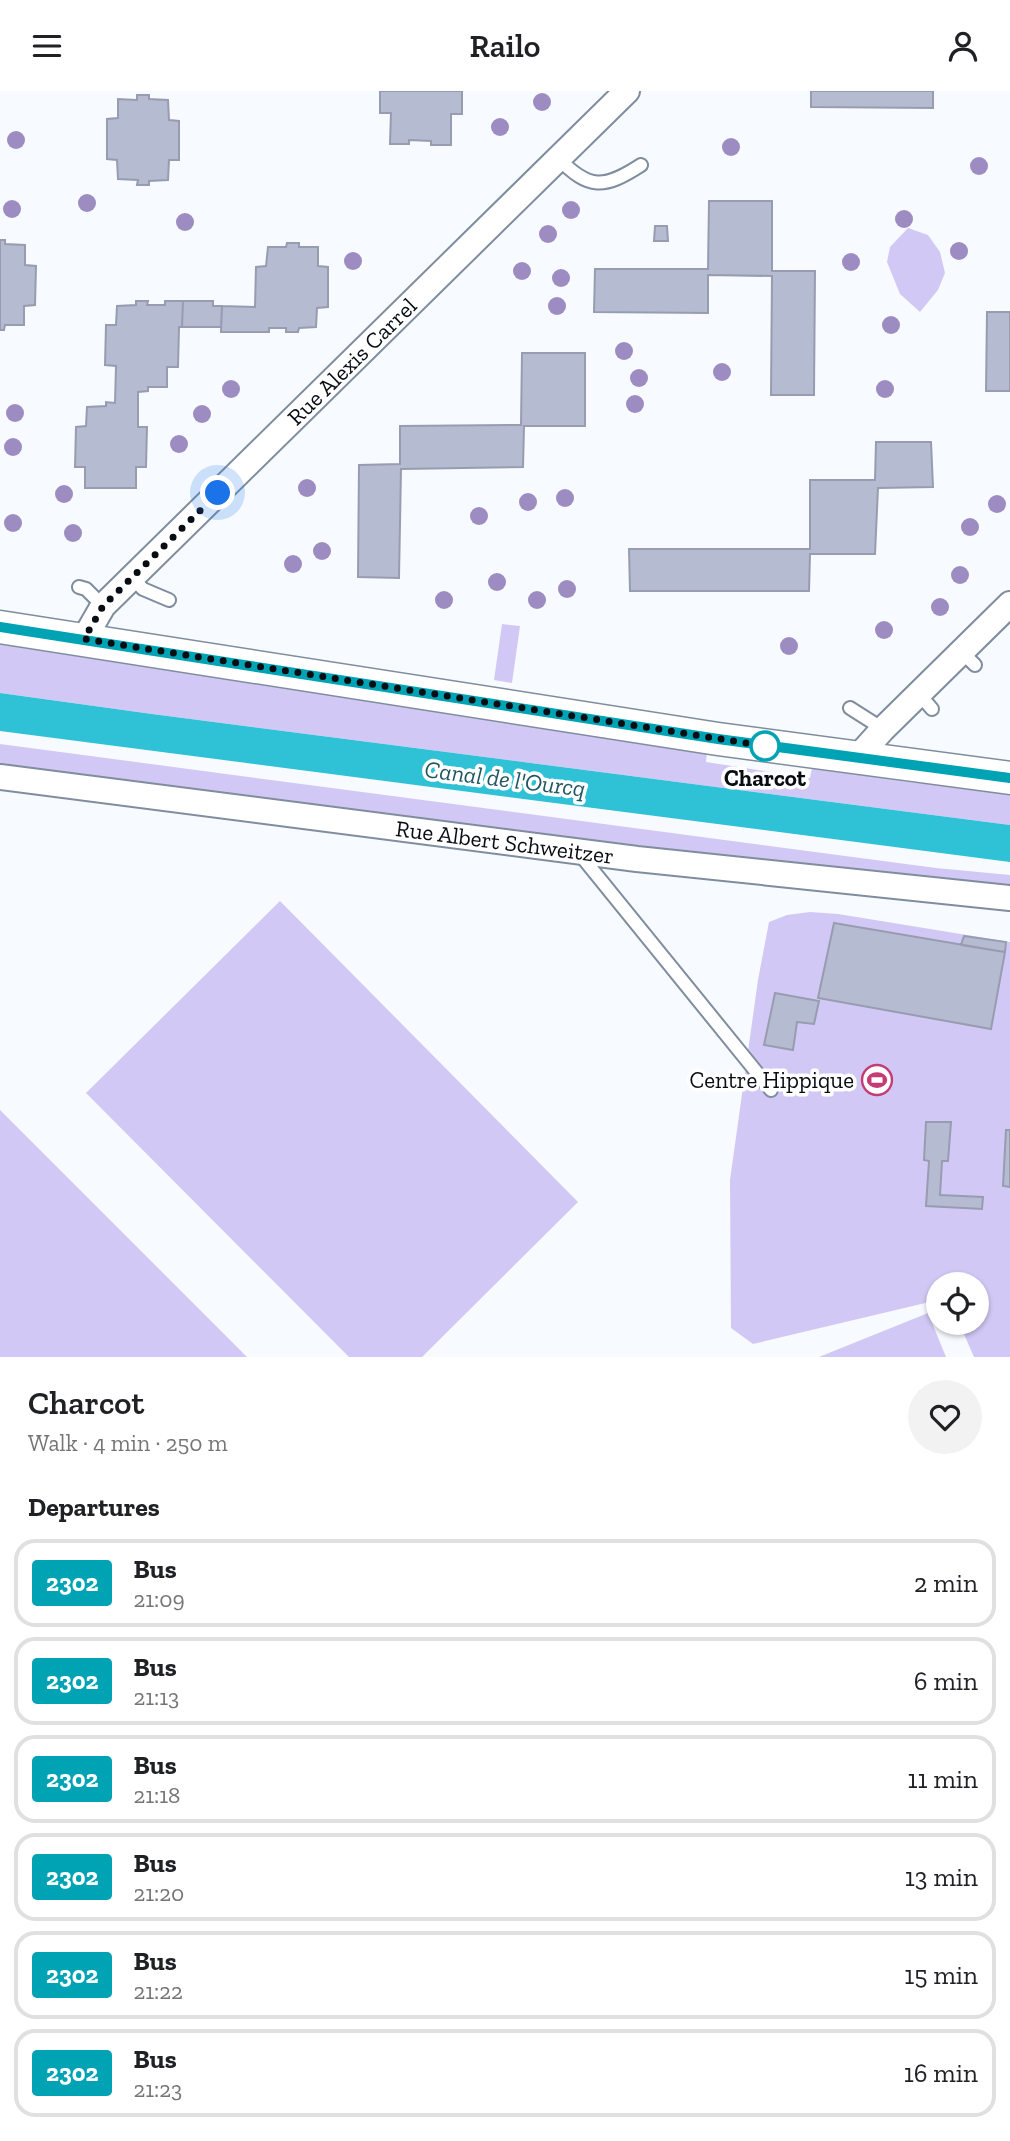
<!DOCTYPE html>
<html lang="en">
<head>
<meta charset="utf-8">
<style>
  :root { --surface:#fff; --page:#f2f2f2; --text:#202124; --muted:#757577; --line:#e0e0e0 }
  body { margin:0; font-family:"Zilla Slab",serif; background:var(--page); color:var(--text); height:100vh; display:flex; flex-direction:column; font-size:26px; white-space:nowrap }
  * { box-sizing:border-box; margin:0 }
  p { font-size:23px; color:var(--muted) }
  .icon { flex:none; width:38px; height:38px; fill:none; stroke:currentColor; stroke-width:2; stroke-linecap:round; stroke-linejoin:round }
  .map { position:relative; height:1266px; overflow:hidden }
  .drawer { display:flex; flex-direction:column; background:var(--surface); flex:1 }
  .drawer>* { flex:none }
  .badge { padding:0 14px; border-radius:5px; font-size:24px; line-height:46px }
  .fabs { position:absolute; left:926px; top:1181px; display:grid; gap:14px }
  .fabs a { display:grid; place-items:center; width:63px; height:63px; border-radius:50%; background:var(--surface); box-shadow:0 2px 5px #0004; font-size:35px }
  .you { position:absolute; width:35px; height:35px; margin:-18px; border:5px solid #fff; border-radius:50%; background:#1a73e8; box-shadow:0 0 0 10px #1a73e833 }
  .map>.badge { position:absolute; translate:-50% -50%; box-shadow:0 0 0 4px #fff }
  h2 { padding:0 28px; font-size:26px; line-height:63px }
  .round { display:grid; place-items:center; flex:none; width:74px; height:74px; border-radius:37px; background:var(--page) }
  .head { display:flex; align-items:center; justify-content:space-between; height:119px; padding:0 28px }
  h1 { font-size:33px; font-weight:600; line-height:52px }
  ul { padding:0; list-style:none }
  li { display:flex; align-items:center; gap:21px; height:88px; margin:0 14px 10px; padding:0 14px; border:4px solid var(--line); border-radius:21px }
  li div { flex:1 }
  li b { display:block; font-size:26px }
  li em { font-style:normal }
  li .badge { min-width:77px; font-weight:700; text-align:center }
  header { display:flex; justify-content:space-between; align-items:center; height:91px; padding:0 28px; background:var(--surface); font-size:32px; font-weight:600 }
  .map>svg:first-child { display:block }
  .green { fill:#d2c8f5 }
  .water { fill:#2fc1d5 }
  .building { fill:#b5bbd0; stroke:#979cb1; stroke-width:2 }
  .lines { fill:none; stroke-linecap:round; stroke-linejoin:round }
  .service-casing { stroke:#7f8d9e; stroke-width:16 }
  .minor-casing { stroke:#7f8d9e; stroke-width:28 }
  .tertiary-casing { stroke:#7f8d9e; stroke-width:35 }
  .service { stroke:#fff; stroke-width:12 }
  .minor { stroke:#fff; stroke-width:24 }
  .tertiary { stroke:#fff; stroke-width:32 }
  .tree { fill:#9d8cc2 }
  .line-casing { stroke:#fff; stroke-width:16 }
  .line { stroke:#00a3b4; stroke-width:10 }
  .walk { stroke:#080d13; stroke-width:7; stroke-dasharray:0 12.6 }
  .stop-dot { fill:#fff; stroke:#00a3b4; stroke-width:3.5 }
  .labels { text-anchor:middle; stroke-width:7; stroke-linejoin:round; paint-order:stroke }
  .street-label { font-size:23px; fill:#080d13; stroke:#fff }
  .stop-label { font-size:23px; font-weight:bold; fill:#080d13; stroke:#fff }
  .poi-label { font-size:23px; fill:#080d13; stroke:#fff; text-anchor:end }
  .water-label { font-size:24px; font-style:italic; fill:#1e5760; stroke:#fff }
</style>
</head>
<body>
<header><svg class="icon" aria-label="menu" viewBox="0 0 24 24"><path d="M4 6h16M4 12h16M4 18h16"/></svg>Railo<svg class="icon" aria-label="person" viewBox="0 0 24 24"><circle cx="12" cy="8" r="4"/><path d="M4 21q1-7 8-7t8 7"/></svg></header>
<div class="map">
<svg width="1010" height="1266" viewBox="0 0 1010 1266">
  <rect width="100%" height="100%" fill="#f7fafe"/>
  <path class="green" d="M908,137L928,144L940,161L945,182L938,199L920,221L900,203L887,171L890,156Z
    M502,533L520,535L512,592L494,589Z
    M0,550L707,660L706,671L810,687L812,677L908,691L1010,702V734L152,623L0,602Z
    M0,653L936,777L1010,784V799L909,790L0,673Z
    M280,810L578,1111L422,1266H349L86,1002Z
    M810,821L838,823L1010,851V1266H974L959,1232H976V1194H938V1209L753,1253L731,1237L730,1089L758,889L769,831L787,824Z
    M0,1019L247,1266H0Z
    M928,1222L946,1266H819Z"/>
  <path class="water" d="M0,602L152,623L1010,734V771L0,640Z"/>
  <path class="building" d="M380,0H462V23H451V54H431V50L409,49V53H390L391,22H380Z
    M811,0H933V17L811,16Z
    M137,4H149V8L168,9L169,29L179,30V69H169L168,89L149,90V94H137L138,89L118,88L117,69L107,68V28L118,27V8L137,9Z
    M709,110H772V180H815L814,304H771L772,185L708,184V222L594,221L595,178H708Z
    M655,135H667L668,150H654Z
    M0,149H5V153L25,154V174L36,175L35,214L24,215V234H5L4,239H0Z
    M287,152H299V156H318V175L328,176V216L317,217L316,236L299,237L298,241H286V237H269V241H221L222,215L255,216L256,176L266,175L268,156H286Z
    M136,210H148L147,214H165V210H183L182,236H179L178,276H167V296H148V300L138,301V336H147L146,376H136V397H85V376H75L76,336L86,335L87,316L106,315V311L115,312L116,275L105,274L106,234H116L117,215L136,214Z
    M183,210H213V215H222L221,236H182Z
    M987,221H1010V300H986Z
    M522,262H585V335H524L523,376L401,378L399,487L358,486L359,374L400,373V335L521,334Z
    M876,351H931L933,396L878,397L875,463H810L809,500H630L629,458H810V389H875Z
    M834,832L1005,861L991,938L818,907Z
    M964,845L1006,851L1005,861L961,854Z
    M775,902L819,910L814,933L797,931L793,959L764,954Z
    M926,1031H951L948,1070H942L940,1104L983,1106L982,1118L926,1115L929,1070L924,1069Z
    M1006,1039H1010V1096L1003,1095Z"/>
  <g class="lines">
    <g class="service-casing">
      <path id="service" d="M558,67C589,99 604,98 641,74
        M132,487L143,498L169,509
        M79,496L86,498L103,515
        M962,561L975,574
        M919,603L932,618
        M850,617L883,638
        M578,761L771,999"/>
    </g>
    <g class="minor-casing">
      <g id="minor">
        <path id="s1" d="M84,548L103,515L627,0"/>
        <path d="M856,668L883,638L1010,513"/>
        <path id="s2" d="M0,686L637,768L1010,807"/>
      </g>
    </g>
    <g class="tertiary-casing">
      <path id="tertiary" d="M0,536L718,648L1010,687"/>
    </g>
    <use href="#service" class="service"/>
    <use href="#minor" class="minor"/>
    <use href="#tertiary" class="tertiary"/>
  </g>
  <g class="tree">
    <circle cx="542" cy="11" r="9"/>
    <circle cx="500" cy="36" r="9"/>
    <circle cx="16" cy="49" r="9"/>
    <circle cx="731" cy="56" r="9"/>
    <circle cx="979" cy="75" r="9"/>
    <circle cx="87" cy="112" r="9"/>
    <circle cx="12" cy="118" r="9"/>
    <circle cx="571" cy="119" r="9"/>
    <circle cx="904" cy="128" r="9"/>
    <circle cx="185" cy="131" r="9"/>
    <circle cx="548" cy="143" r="9"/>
    <circle cx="959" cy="160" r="9"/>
    <circle cx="353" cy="170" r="9"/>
    <circle cx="851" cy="171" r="9"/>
    <circle cx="522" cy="180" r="9"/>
    <circle cx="561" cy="187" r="9"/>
    <circle cx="557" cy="215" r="9"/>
    <circle cx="891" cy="234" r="9"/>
    <circle cx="624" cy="260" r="9"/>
    <circle cx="722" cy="281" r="9"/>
    <circle cx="639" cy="287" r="9"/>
    <circle cx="231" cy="298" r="9"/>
    <circle cx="885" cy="298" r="9"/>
    <circle cx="635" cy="313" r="9"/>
    <circle cx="15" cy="322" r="9"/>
    <circle cx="202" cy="323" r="9"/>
    <circle cx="179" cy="353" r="9"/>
    <circle cx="13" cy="356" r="9"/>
    <circle cx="307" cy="397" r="9"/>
    <circle cx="64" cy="403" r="9"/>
    <circle cx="565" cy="407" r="9"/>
    <circle cx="528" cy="411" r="9"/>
    <circle cx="997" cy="413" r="9"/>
    <circle cx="479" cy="425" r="9"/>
    <circle cx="13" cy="432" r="9"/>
    <circle cx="970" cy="436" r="9"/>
    <circle cx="73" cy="442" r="9"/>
    <circle cx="322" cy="460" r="9"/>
    <circle cx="293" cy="473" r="9"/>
    <circle cx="960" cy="484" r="9"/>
    <circle cx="497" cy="491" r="9"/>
    <circle cx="567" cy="498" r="9"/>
    <circle cx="444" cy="509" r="9"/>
    <circle cx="537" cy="509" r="9"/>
    <circle cx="940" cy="516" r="9"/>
    <circle cx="884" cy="539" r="9"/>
    <circle cx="789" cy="555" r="9"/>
  </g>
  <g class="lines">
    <g class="line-casing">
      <path id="line" d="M0,536L718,648L1010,687"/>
    </g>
    <use href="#line" class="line"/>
    <path class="walk" d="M218,402L103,515L84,548L765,655"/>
  </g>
  <defs>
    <g id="stadium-ring" transform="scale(1.575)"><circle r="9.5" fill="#fff" stroke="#c53b73" stroke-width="1.5"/><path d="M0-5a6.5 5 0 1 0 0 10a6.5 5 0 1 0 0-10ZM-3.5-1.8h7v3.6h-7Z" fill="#c53b73"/></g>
  </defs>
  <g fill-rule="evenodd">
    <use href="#stadium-ring" x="877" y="989"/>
  </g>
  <circle class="stop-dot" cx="765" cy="655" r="14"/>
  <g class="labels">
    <g class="street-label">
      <text dy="8" stroke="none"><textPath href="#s1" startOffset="387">Rue Alexis Carrel</textPath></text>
      <text dy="8" stroke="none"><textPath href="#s2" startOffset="509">Rue Albert Schweitzer</textPath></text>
    </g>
    <g class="stop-label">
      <text x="765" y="695">Charcot</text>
    </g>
    <g class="poi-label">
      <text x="854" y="997">Centre Hippique</text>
    </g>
    <g class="water-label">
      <text transform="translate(505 688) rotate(7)" y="8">Canal de l'Ourcq</text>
    </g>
  </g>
</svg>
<div class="fabs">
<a><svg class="icon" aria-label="locate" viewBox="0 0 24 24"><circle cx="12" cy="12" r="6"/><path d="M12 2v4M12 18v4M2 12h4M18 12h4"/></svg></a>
</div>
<div class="you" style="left:218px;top:402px"></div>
</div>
<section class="drawer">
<div class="head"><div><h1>Charcot</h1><p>Walk · 4 min · 250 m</p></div><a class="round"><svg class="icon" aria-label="heart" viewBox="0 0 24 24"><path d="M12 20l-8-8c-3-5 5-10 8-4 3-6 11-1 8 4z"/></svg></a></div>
<h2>Departures</h2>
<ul>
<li><span class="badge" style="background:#00a3b4;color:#fff">2302</span><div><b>Bus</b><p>21:09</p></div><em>2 min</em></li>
<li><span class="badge" style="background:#00a3b4;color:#fff">2302</span><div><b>Bus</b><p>21:13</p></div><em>6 min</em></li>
<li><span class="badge" style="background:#00a3b4;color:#fff">2302</span><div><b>Bus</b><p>21:18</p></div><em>11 min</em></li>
<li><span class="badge" style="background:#00a3b4;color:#fff">2302</span><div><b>Bus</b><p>21:20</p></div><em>13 min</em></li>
<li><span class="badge" style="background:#00a3b4;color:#fff">2302</span><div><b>Bus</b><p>21:22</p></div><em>15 min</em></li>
<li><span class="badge" style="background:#00a3b4;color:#fff">2302</span><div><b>Bus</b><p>21:23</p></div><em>16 min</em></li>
</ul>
</section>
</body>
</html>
